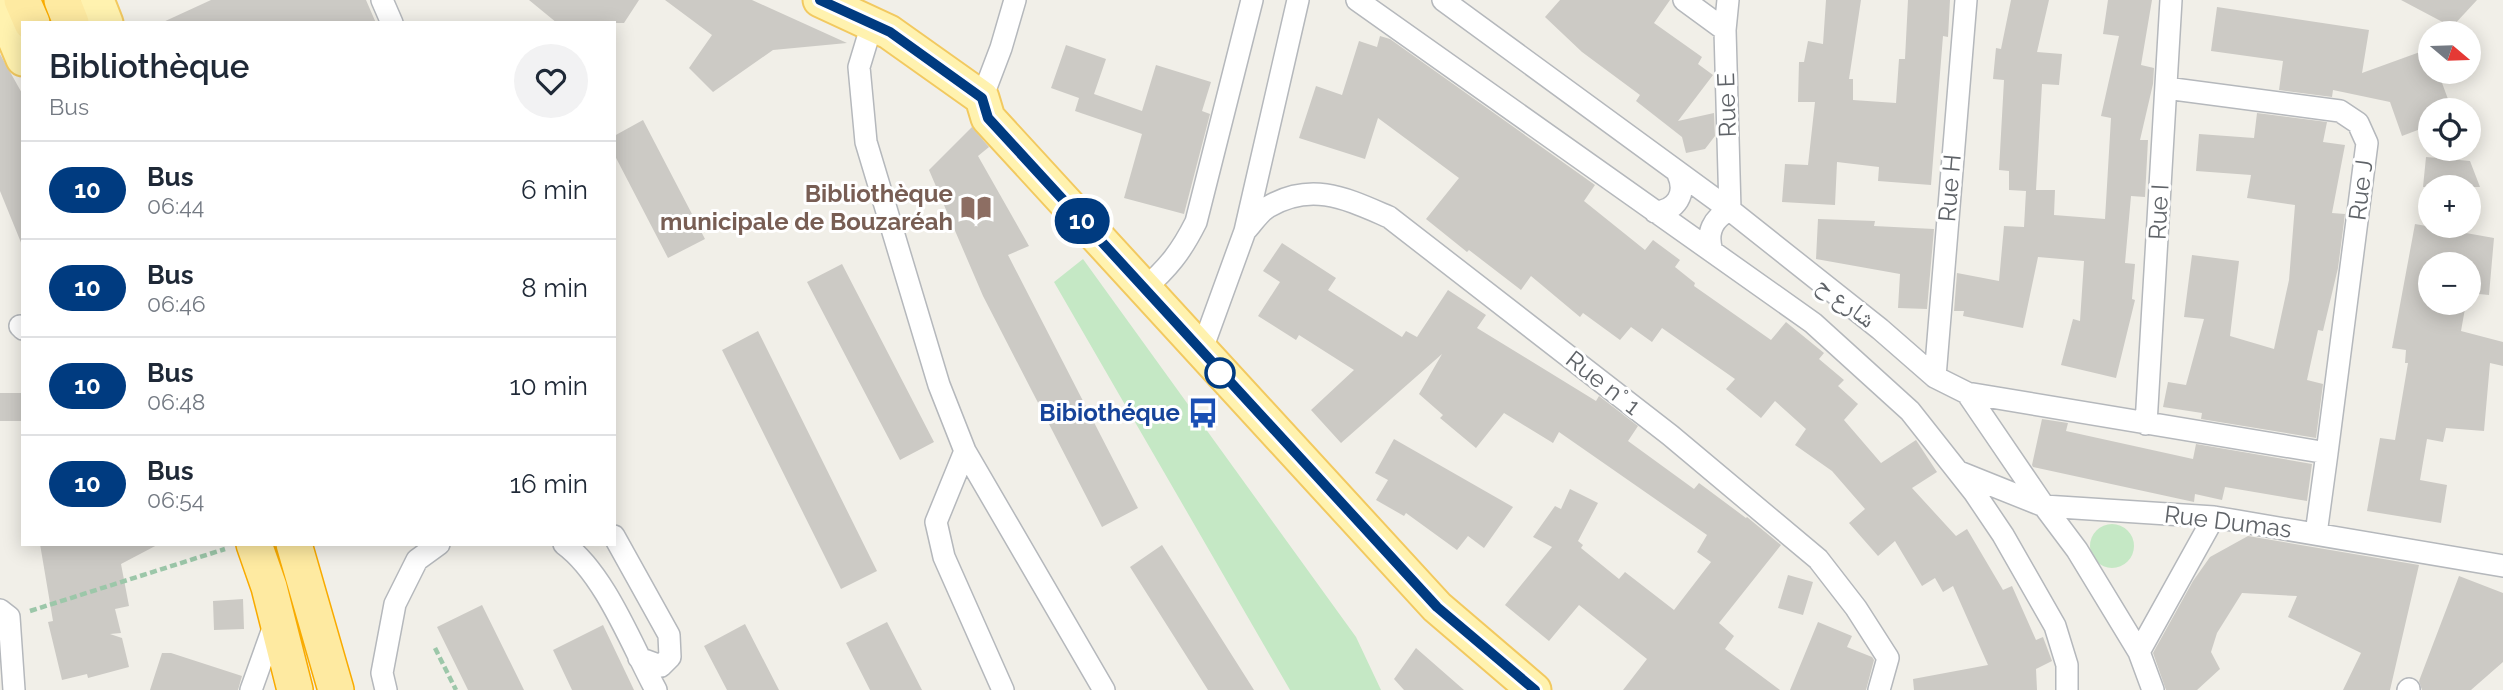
<!DOCTYPE html>
<html lang="en">
<head>
<meta charset="utf-8">
<style>
  :root { --surface:#fff; --page:#f2f2f3; --text:#1f2937; --muted:#747a83; --line:#e0e1e3 }
  body { margin:0; font-family:Raleway,"Noto Naskh Arabic",sans-serif; background:var(--page); color:var(--text); height:100vh; display:flex; flex-direction:column; font-size:26px; white-space:nowrap }
  * { box-sizing:border-box; margin:0 }
  p { font-size:23px; color:var(--muted) }
  .icon { flex:none; width:38px; height:38px; fill:none; stroke:currentColor; stroke-width:2; stroke-linecap:round; stroke-linejoin:round }
  .map { position:relative; flex:1; overflow:hidden }
  .drawer { position:absolute; left:21px; top:21px; width:595px; height:525px; display:flex; flex-direction:column; background:var(--surface); border-radius:0px; box-shadow:0 4px 18px #0003 }
  .drawer>* { flex:none }
  .badge { padding:0 14px; border-radius:23px; font-size:24px; line-height:46px }
  .needle { width:46px; rotate:109deg }
  .buttons { position:absolute; left:2418px; top:21px; display:grid; gap:14px }
  .buttons a { display:grid; place-items:center; width:63px; height:63px; border-radius:50%; background:var(--surface); box-shadow:0 4px 18px #0003; font-size:35px }
  .map>.badge { position:absolute; translate:-50% -50%; box-shadow:0 0 0 4px #fff }
  .round { display:grid; place-items:center; flex:none; width:74px; height:74px; border-radius:37px; background:var(--page) }
  .overview { display:flex; align-items:center; justify-content:space-between; height:119px; padding:0 28px }
  h1 { font-size:33px; font-weight:600; line-height:52px }
  ul { padding:0; list-style:none }
  li { display:flex; align-items:center; gap:21px; height:98px; padding:0 28px; border-top:2px solid var(--line) }
  li div { flex:1 }
  li b { display:block; font-size:26px }
  li em { font-style:normal }
  li .badge { min-width:77px; font-weight:700; text-align:center }
  .map>svg:first-child { display:block }
  .green { fill:#c5e8c5 }
  .building { fill:#cccac5 }
  .lines { fill:none; stroke-linecap:round; stroke-linejoin:round }
  .minor-casing { stroke:#b5b8bc; stroke-width:24 }
  .primary-casing { stroke:#f2c960; stroke-width:37 }
  .trunk-casing { stroke:#f9ab00; stroke-width:38 }
  .path { stroke:#9cc7a9; stroke-width:4.5; stroke-dasharray:7 3.5; stroke-linecap:butt }
  .minor { stroke:#fff; stroke-width:21 }
  .primary { stroke:#fff2af; stroke-width:33 }
  .trunk { stroke:#feeaa1; stroke-width:35 }
  .line-casing { stroke:#fff; stroke-width:16 }
  .line { stroke:#003b80; stroke-width:10 }
  .stop-dot { fill:#fff; stroke:#003b80; stroke-width:3.5 }
  .labels { text-anchor:middle; stroke-width:6; stroke-linejoin:round; paint-order:stroke }
  .street-label { font-size:24px; fill:#5f6368; stroke:#fff }
  .education-label { font-size:24px; font-weight:bold; fill:#785e54; stroke:#fff; text-anchor:end }
  .transit-label { font-size:24px; font-weight:bold; fill:#164399; stroke:#fff; text-anchor:end }
</style>
</head>
<body>
<div class="map">
<svg width="2503" height="690" viewBox="0 0 2503 690">
  <rect width="100%" height="100%" fill="#f1efe8"/>
  <path class="green" d="M1083,259L1356,637L1381,690H1290L1054,282Z
    M2090 546a22 22 0 1 1 44 0a22 22 0 1 1-44 0Z"/>
  <path class="building" d="M211,0H366L376,23H161Z
    M529,0H639L624,23H557Z
    M665,0H752L847,43L773,50L713,92L689,68L712,35Z
    M1560,0H1670L1654,23L1702,57L1698,64L1713,75L1678,121L1714,113L1715,136L1705,149L1686,153L1682,137L1636,101L1640,95L1582,52L1545,17Z
    M1826,0H1861L1849,79H1853V100L1896,103L1899,59H1905L1908,0H1950L1948,37L1943,36L1931,185L1878,181L1879,167L1837,162L1835,205L1782,202L1785,164L1808,165L1815,102H1798L1799,62H1804L1808,41L1823,44Z
    M2011,0H2049L2037,52L2062,54L2059,85L2042,84L2036,190H2055L2054,215L2105,219L2111,118L2101,116L2119,36L2103,34L2108,0H2152L2141,65L2154,68L2153,84L2140,140H2148L2145,197L2131,196L2125,263L2135,264L2132,299L2135,300L2116,378L2061,365L2073,319L2080,321L2084,261L2038,257L2023,328L1963,316L1964,311H1954L1957,273L1999,281L2004,226L2024,227L2026,191L2009,190V171L1999,170L2004,80L1993,79L1996,48L2001,49Z
    M2401,0H2477L2452,27Z
    M2217,7L2369,30L2362,73L2431,48V72H2438L2452,110H2431V125L2402,136L2390,102L2333,90L2332,97L2279,90L2283,61L2211,51Z
    M1380,36L1390,39L1595,185L1584,201L1645,250L1653,240L1680,260L1675,267L1695,283L1694,286L1771,340L1786,322L1824,353L1819,359L1844,380L1838,386L1858,404L1844,420L1881,463L1916,440L1937,472L1912,488L1956,536L1967,529L2003,590L2012,586L2036,640L2043,637L2052,661L2036,669L2037,690H1914L1913,679L1988,665L1953,586L1943,592L1935,578L1922,586L1895,541L1878,556L1849,523L1865,509L1832,471L1795,445L1806,429L1775,401L1761,418L1726,389L1735,379L1662,328L1652,342L1631,327L1620,340L1583,313L1580,317L1531,276L1521,290L1469,250L1467,252L1426,219L1459,178L1378,118L1365,159L1299,138L1316,86L1342,95L1359,41L1377,47Z
    M1066,45L1106,59L1094,94L1142,111L1156,65L1211,82L1202,111L1210,114L1184,214L1124,198L1142,134L1075,111L1079,98L1051,88Z
    M0,54L23,95L22,245L0,191Z
    M2257,113L2327,122L2323,142L2345,145L2332,213L2345,214L2338,268L2323,331L2318,330L2307,380L2323,384L2316,438L2201,419L2202,413L2163,407L2168,382L2186,385L2204,319L2184,317L2192,255L2239,261L2230,336L2274,349L2289,280L2295,205L2247,198L2251,175L2196,171L2199,134L2254,138Z
    M643,120L705,239L668,258L614,154V136Z
    M972,127L989,147L978,156L1029,246L1008,255L1138,508L1102,527L983,296L929,170Z
    M2426,157L2470,161L2480,187H2423Z
    M1818,219L1875,221L1874,226L1934,229L1927,309L1898,308L1900,274L1816,259Z
    M2415,224L2494,238L2489,295L2469,293V264H2431V303H2466L2461,331L2503,342V366L2490,363L2484,431L2446,428L2443,442L2427,439L2420,480L2447,485L2441,523L2367,511L2380,438L2395,440L2408,363H2405L2406,350L2392,348Z
    M1282,243L1336,278L1328,290L1402,337L1406,331L1417,337L1448,290L1486,315L1477,328L1596,401L1599,396L1638,426L1628,441L1694,489L1699,483L1746,518L1747,517L1781,545L1719,623L1734,636L1725,649L1780,690H1623L1647,659L1579,605L1549,641L1505,605L1552,547L1533,537L1555,506L1561,509L1570,489L1598,503L1578,541L1583,545L1581,548L1619,579L1625,572L1674,610L1711,562L1697,552L1707,535L1559,432L1553,443L1504,413L1476,448L1440,418L1443,415L1419,394L1442,354L1341,443L1311,410L1354,370L1299,335L1296,340L1258,316L1280,282L1263,271Z
    M842,264L934,442L900,460L807,282Z
    M758,331L877,571L841,589L722,350Z
    M0,393H23V421H0Z
    M2042,419L2068,423L2066,431L2193,459L2196,444L2312,464L2307,501L2225,487L2222,500L2195,494L2194,502L2033,467L2032,465Z
    M1394,439L1513,507L1484,548L1468,536L1457,550L1406,513L1404,516L1376,500L1388,480L1375,473Z
    M2248,536L2419,565L2390,690H2343L2361,653L2288,617L2297,596L2242,593L2217,633L2211,652L2220,669L2197,690H2166L2153,653L2193,581L2210,557Z
    M40,544H159L121,564L129,606L115,609L121,633L110,634L122,638L129,667L88,678L87,674L62,680L48,622L53,621Z
    M1162,545L1254,690H1208L1130,567Z
    M1788,575L1813,582L1803,615L1778,608Z
    M2459,576L2503,593V662L2471,690H2422L2419,681Z
    M243,599L244,629L214,630L213,601Z
    M482,605L524,690H468L437,627Z
    M887,622L922,690H870L846,643Z
    M1818,622L1852,636L1847,647L1872,657L1874,660L1866,690H1790Z
    M745,624L779,690H727L704,646Z
    M603,625L634,690H572L553,650Z
    M1416,648L1464,690H1404L1394,679Z
    M162,653H171L242,676L238,690H150Z"/>
  <g class="lines">
    <g class="minor-casing">
      <path id="minor" d="M382,0L392,23
        M1357,0L1813,323L1910,411L1974,492L2003,535L2055,626L2067,665V690
        M1443,0L1730,210L1880,329L1935,377L1967,393L2044,506L2077,550L2139,652L2153,690
        M1684,0L1725,30
        M872,24L859,67L866,142L939,385L965,451L936,522L944,557L1003,690
        M2166,88L2340,111L2358,123L2367,143L2327,453
        M982,98L1001,48L1015,0
        M1655,212C1676,211 1687,194 1678,174
        M1245,231C1252,224 1259,212 1268,207C1312,181 1347,199 1389,217L1670,435L1818,559L1856,608L1888,658L1879,690
        M1712,251C1706,233 1713,218 1730,210L1725,30L1728,0
        M1144,289C1168,268 1181,252 1196,222L1252,0
        M20,326L23,329
        M1201,352L1245,231L1298,0
        M1935,377L1966,0
        M1967,393L2327,453L2316,534
        M2146,424L2171,0
        M965,451L1104,690
        M1959,472L2044,506L2214,517L2503,566
        M614,536L669,635L670,657L661,666L639,658
        M564,544C605,574 632,646 656,690
        M0,610L9,617L14,690
        M2139,652L2214,517
        M251,690L275,623
        M386,690L382,673L395,604L417,560L439,544
        M2408,690L2409,689"/>
    </g>
    <g class="primary-casing">
      <path id="primary" d="M97,0L106,23
        M820,0L889,32L982,98L988,118L1437,607L1534,690
        M0,5L23,59"/>
    </g>
    <g class="trunk-casing">
      <path id="trunk" d="M22,0L32,23
        M62,0L71,23
        M254,544L269,587L295,690
        M294,544L336,690"/>
    </g>
    <path class="path" d="M30,611L225,549
      M435,648L456,690"/>
    <use href="#minor" class="minor"/>
    <use href="#primary" class="primary"/>
    <use href="#trunk" class="trunk"/>
  </g>
  <g class="lines">
    <g class="line-casing">
      <path id="line" d="M820,0L890,32L982,98L988,118L1437,607L1535,690"/>
    </g>
    <use href="#line" class="line"/>
  </g>
  <defs>
    <g id="library-bare" transform="scale(2.415)"><path d="M-6-4Q-3-5.5-.7-3.5V5Q-3 3-6 4ZM6-4Q3-5.5 .7-3.5V5Q3 3 6 4Z" fill="#8d6e63" stroke="#fff" stroke-width="2.5" paint-order="stroke"/></g>
    <g id="bus-bare" transform="scale(2.415)"><path d="M-5-6H5V4H4V6H2V4H-2V6H-4V4H-5ZM-3.5-4V0h7V-4ZM-3.5 1.2v1.5H-2V1.2ZM2 1.2v1.5H3.5V1.2Z" fill="#1a4fb4" stroke="#fff" stroke-width="2.5" paint-order="stroke"/></g>
  </defs>
  <g fill-rule="evenodd">
    <use href="#library-bare" x="976" y="208"/>
    <use href="#bus-bare" x="1203" y="413"/>
  </g>
  <circle class="stop-dot" cx="1220" cy="373" r="14"/>
  <g class="labels">
    <g class="street-label">
      <text transform="translate(1727 105) rotate(-92)" y="8">Rue E</text>
      <text transform="translate(1950 188) rotate(-85)" y="8">Rue H</text>
      <text transform="translate(2361 190) rotate(-83)" y="8">Rue J</text>
      <text transform="translate(2159 212) rotate(-87)" y="8">Rue I</text>
      <text transform="translate(1846 302) rotate(38)" y="8">شارع ح</text>
      <text transform="translate(1603 383) rotate(38)" y="8">Rue n° 1</text>
      <text transform="translate(2228 522) rotate(7)" y="8">Rue Dumas</text>
    </g>
    <g class="education-label">
      <text x="953" y="202">Bibliothèque<tspan x="953" dy="28">municipale de Bouzaréah</tspan></text>
    </g>
    <g class="transit-label">
      <text x="1180" y="421">Bibiothéque</text>
    </g>
  </g>
</svg>
<div class="buttons">
<a><svg class="needle" viewBox="-14 -14 28 28"><path d="M0-13l5 13h-10z" fill="#e53935"/><path d="M0 13l5-13h-10z" fill="#747a83"/></svg></a>
<a><svg class="icon" aria-label="locate" viewBox="0 0 24 24"><circle cx="12" cy="12" r="6"/><path d="M12 2v4M12 18v4M2 12h4M18 12h4"/></svg></a>
<a>+</a>
<a>−</a>
</div>
<b class="badge" style="left:1082px;top:221px;background:#003b80;color:#fff">10</b>
<section class="drawer">
<div class="overview"><div><h1>Bibliothèque</h1><p>Bus</p></div><a class="round"><svg class="icon" aria-label="heart" viewBox="0 0 24 24"><path d="M12 20l-8-8c-3-5 5-10 8-4 3-6 11-1 8 4z"/></svg></a></div>
<ul>
<li><span class="badge" style="background:#003b80;color:#fff">10</span><div><b>Bus</b><p>06:44</p></div><em>6 min</em></li>
<li><span class="badge" style="background:#003b80;color:#fff">10</span><div><b>Bus</b><p>06:46</p></div><em>8 min</em></li>
<li><span class="badge" style="background:#003b80;color:#fff">10</span><div><b>Bus</b><p>06:48</p></div><em>10 min</em></li>
<li><span class="badge" style="background:#003b80;color:#fff">10</span><div><b>Bus</b><p>06:54</p></div><em>16 min</em></li>
</ul>
</section>
</div>
</body>
</html>
